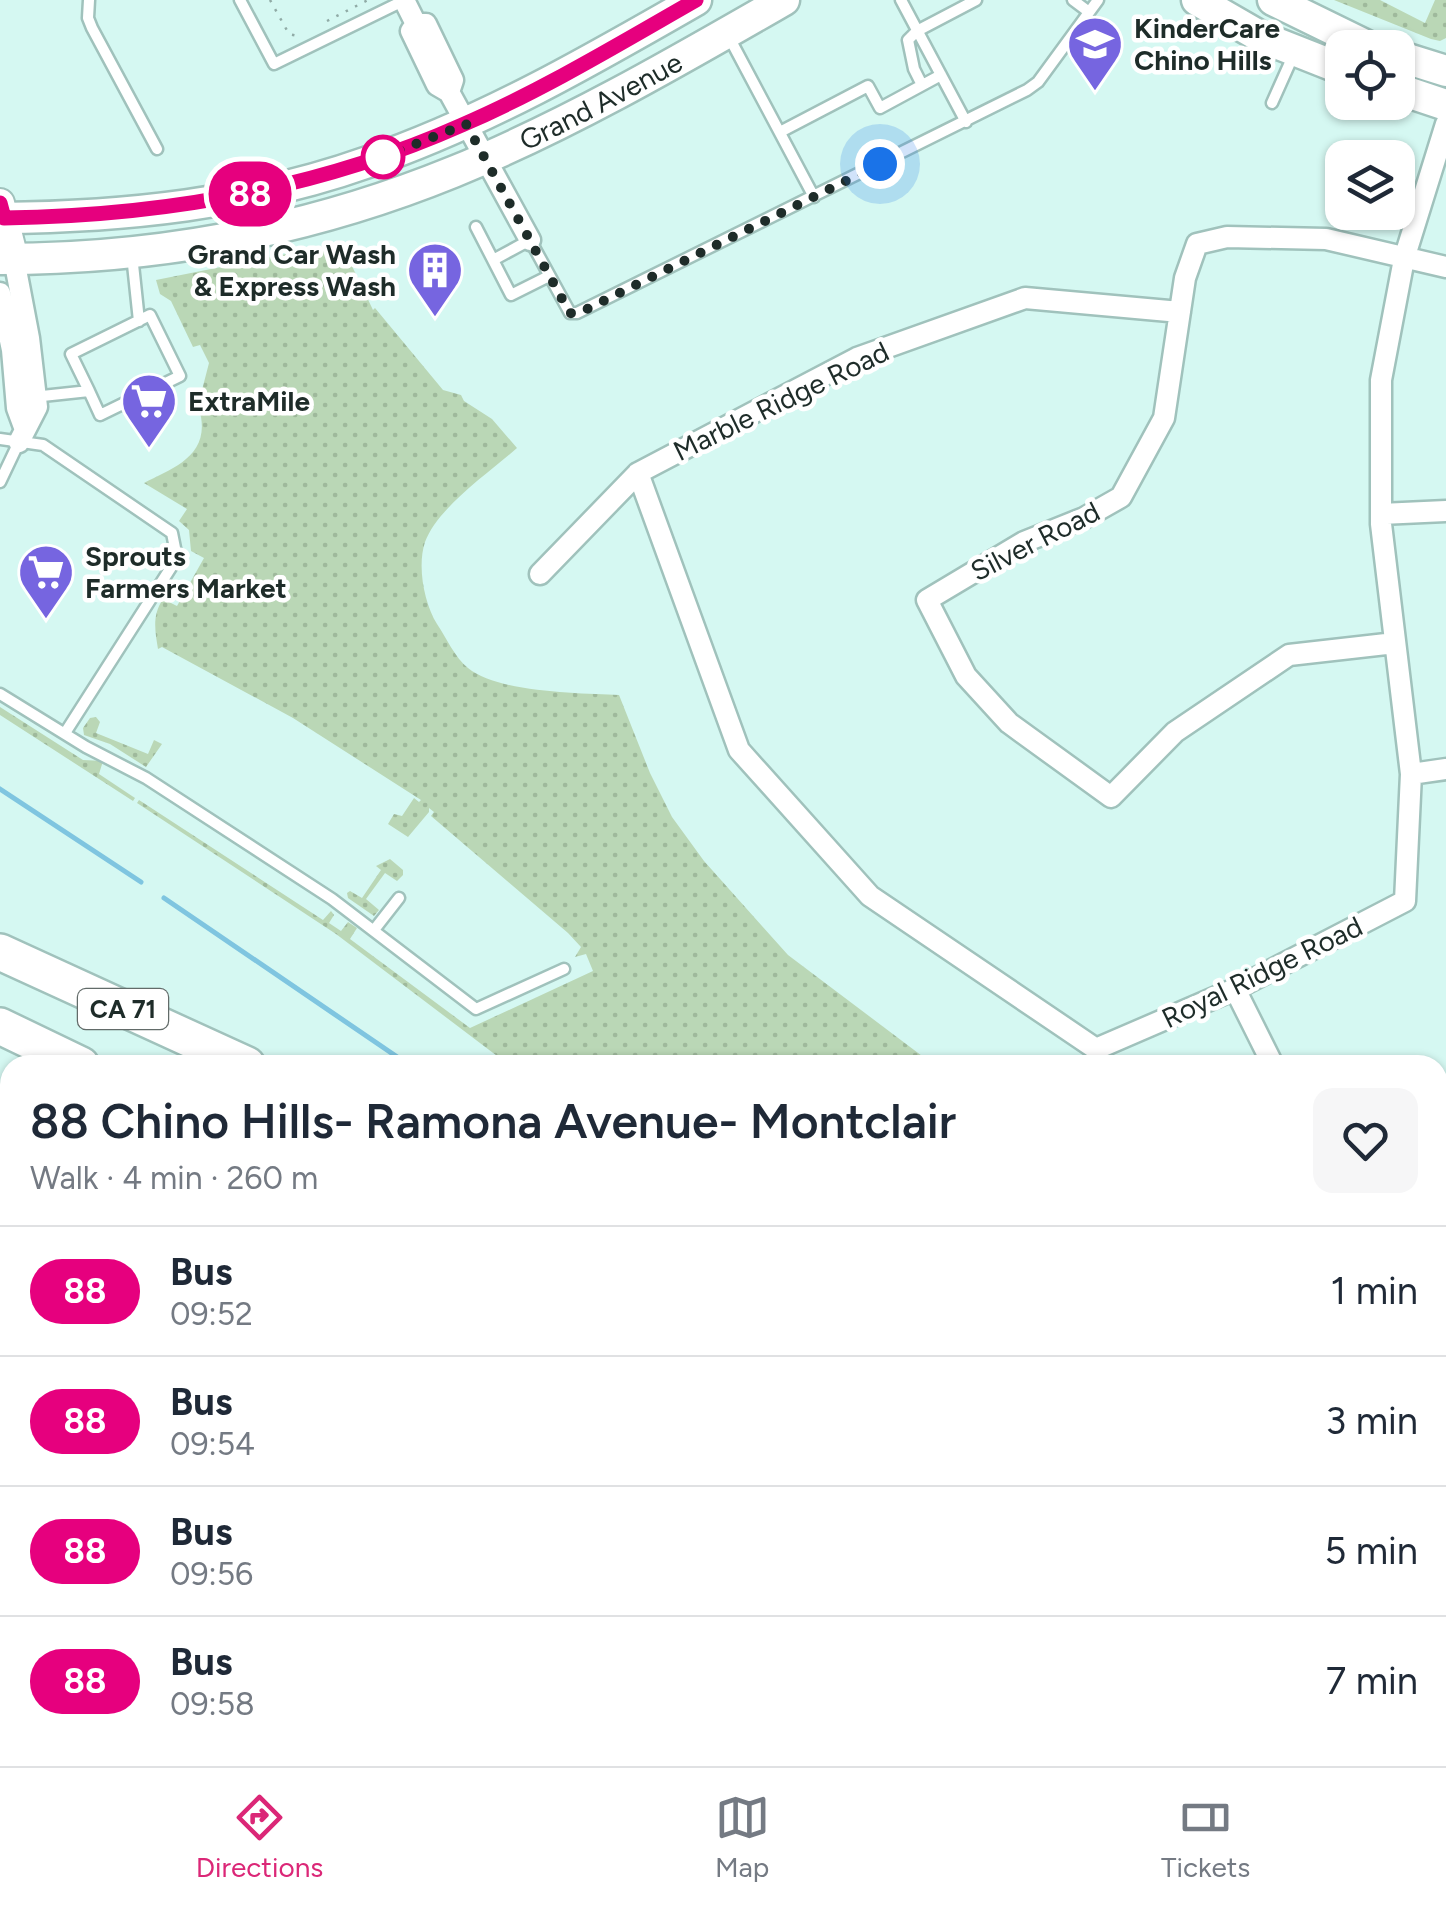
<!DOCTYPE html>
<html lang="en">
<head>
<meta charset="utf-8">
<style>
  :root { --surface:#fff; --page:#f6f6f7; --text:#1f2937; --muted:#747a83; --line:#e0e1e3; --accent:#db2777 }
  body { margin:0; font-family:Figtree,sans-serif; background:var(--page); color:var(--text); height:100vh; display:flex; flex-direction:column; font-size:38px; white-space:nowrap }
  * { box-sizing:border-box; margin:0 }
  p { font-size:32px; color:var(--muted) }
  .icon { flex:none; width:55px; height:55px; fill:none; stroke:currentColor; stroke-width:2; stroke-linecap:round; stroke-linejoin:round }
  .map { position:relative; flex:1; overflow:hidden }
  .drawer { position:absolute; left:0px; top:1055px; width:1448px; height:712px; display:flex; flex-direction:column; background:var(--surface); border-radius:30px 30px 0 0; box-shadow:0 2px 8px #0004 }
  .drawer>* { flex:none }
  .badge { padding:0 20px; border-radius:32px; font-size:35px; line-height:65px }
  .fabs { position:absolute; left:1325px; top:30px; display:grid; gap:20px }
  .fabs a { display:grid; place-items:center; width:90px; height:90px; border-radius:20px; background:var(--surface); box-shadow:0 2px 8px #0004; font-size:50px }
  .you { position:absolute; width:50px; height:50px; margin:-25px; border:8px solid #fff; border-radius:50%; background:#1a73e8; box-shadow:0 0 0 15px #1a73e833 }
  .map>.badge { position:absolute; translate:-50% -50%; box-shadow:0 0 0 5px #fff }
  .round { display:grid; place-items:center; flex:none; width:105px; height:105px; border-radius:20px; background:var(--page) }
  .overview { display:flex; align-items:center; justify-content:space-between; height:170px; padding:0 30px }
  h1 { font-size:48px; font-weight:600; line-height:75px }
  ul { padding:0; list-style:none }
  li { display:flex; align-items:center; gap:30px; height:130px; padding:0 30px; border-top:2px solid var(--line) }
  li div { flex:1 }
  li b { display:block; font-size:38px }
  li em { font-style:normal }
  li .badge { min-width:110px; font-weight:700; text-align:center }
  .dock { display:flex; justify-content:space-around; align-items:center; height:140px; border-top:2px solid var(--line); background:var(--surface); font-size:28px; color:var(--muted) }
  .dock a { display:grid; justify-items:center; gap:5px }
  .dock .selected { color:var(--accent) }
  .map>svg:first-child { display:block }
  .green { fill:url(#green-dots) }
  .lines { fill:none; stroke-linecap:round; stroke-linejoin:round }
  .stream { stroke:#7fc5e0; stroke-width:5 }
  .service-casing { stroke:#a0c2bc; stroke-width:15 }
  .minor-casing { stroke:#a0c2bc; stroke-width:25 }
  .secondary-casing { stroke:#a0c2bc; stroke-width:32 }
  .primary-casing { stroke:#a0c2bc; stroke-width:35 }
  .motorway-casing { stroke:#a0c2bc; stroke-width:40 }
  .path { stroke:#90aba6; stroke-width:2.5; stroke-dasharray:2.5 8; stroke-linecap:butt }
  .service { stroke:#fff; stroke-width:10 }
  .minor { stroke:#fff; stroke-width:20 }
  .secondary { stroke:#fff; stroke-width:28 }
  .primary { stroke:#fff; stroke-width:30 }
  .motorway { stroke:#fff; stroke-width:35 }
  .line-casing { stroke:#fff; stroke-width:22 }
  .line { stroke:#e6007e; stroke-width:15 }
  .walk { stroke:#1e2c29; stroke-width:10; stroke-dasharray:0 18 }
  .stop-dot { fill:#fff; stroke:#e6007e; stroke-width:5 }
  .labels { text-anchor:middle; stroke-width:9; stroke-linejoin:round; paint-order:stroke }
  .shield { fill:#fff; stroke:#626b69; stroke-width:2.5 }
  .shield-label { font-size:25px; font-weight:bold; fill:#1e2c29 }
  .poi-label { font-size:28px; font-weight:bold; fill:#1e2c29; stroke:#fff; text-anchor:start }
  .street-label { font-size:28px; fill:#1e2c29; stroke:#fff }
</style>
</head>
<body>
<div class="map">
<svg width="1446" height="1766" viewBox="0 0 1446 1766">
  <defs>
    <pattern id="green-dots" width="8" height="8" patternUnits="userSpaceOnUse" patternTransform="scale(2.5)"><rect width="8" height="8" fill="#bad7b6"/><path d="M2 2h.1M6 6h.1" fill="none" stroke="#9fb99c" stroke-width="1.8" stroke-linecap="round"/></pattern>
  </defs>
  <rect width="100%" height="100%" fill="#d5f8f2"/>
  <path class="green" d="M1334,0H1380L1425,23L1435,0H1446V38L1440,41L1431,39Z
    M341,243L373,310L375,308L443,390L461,395L464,401L492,419L517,448C490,472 438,507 425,542C417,566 424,603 437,624C446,637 455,658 468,668C499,693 580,693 619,695L650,773L672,817L704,861L788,955L934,1065H509L336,934L137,803L139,800L323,920L331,911L334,915L329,923L341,931L348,922L357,928L350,939L470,1028L593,971L586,954L575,957L581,947L568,933L431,816L434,812L429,808V812L408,837L388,824L394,814L402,816L414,798L419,802L421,800L293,718L162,647L158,649C155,631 152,615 163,599L177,606L204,558L191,551L189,530L179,521L187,509L144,483C171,469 208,457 201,417C199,407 191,399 190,388L202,390L209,363L200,345L193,347L171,301L160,294L156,280Z
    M0,707L83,760L103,761L99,774L135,798L133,801L0,715Z
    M96,717L100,722L96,733L148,754L154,740L162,744L146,767L110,744L84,735L83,728L90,718Z
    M390,859L403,870V875L397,881L385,873L366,899L379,910L374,916L348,898L347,893L350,891L362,898L381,870L376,866Z
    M1446,1312V1506L1438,1503V1316Z"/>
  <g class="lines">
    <path class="stream" d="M0,789L141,882
      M164,898L409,1065
      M1076,1758L1083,1766"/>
    <g class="service-casing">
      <path id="service" d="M89,0L88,18L92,28L157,149
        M240,0L274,64L405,0
        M901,0L966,122
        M1073,0L1089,12
        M729,37L814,197
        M922,85L914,69L908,40L917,31L976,0
        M1272,103L1293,56
        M780,132L868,86L880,108L941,75
        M476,227L511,295L549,276
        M132,255L139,321
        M493,260L530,240L570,313H577L1027,90L1038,82L1098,0
        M33,397L89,391L71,354L150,315L180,376L100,415L89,391
        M0,439L43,445L172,533L177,558L65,733
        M0,482L19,442
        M0,694L86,747L146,778L332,899L476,1009L564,969
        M374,930L399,898"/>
    </g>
    <g class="minor-casing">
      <path id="minor" d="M404,0L416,24H426L453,80L449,92
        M416,24L411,31L437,85L449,92L530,240
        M14,259L29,338L37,407L19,442
        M0,293L12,350L17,408L24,427
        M638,473L739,750L870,896L1096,1049L1235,989L1405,901L1411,774L1381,524V380L1404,259L1446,124
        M1381,514L1446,511
        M540,574L638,473L857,358L1025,298L1180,312
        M1395,643L1289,655L1175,732L1111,797L1009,723L966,676L927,600L1024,542L1084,518L1121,497L1164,418L1185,278L1197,244L1227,237L1326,239L1446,267
        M1411,774L1446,769
        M1235,989L1273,1065
        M0,1574L10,1591
        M103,1758L108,1766
        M519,1758L523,1766
        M857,1766L873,1758"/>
    </g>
    <g class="secondary-casing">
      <path id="secondary" d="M0,203L14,259"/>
    </g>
    <g class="primary-casing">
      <g id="primary">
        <path d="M1197,0L1261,37L1342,69"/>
        <path d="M1273,0L1371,48"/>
        <path d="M1398,56L1446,71"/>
        <path d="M1398,89L1446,105"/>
        <path d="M0,218C124,217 250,204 368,162C484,122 590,61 696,0"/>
        <path id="s1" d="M0,259C156,259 308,231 453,172C566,126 678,61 784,0"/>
      </g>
    </g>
    <g class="motorway-casing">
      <path id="motorway" d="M0,952L247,1065
        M0,1026L81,1065
        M1438,1549L1446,1553
        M1438,1619L1446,1622
        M1438,1717L1446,1725"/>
    </g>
    <path class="path" d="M270,0L289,34L298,36
      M327,21L368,0
      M0,1231L10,1250
      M0,1386L10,1381
      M0,1758L10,1753
      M288,1758L293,1766
      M994,1758L1001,1766"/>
    <use href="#service" class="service"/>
    <use href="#minor" class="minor"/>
    <use href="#secondary" class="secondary"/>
    <use href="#primary" class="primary"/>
    <use href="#motorway" class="motorway"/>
  </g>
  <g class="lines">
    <g class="line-casing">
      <path id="line" d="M0,203L4,218C163,216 316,190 462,125C543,90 619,44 696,0"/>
    </g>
    <use href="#line" class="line"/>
    <path class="walk" d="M383,157L466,124L566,306L570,313L577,314L880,164"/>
  </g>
  <defs>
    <g id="school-pin" transform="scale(2.875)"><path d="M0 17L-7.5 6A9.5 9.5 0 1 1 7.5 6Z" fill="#7665e0" stroke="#fff"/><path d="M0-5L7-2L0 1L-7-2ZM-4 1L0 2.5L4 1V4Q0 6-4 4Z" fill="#fff"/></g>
    <g id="building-pin" transform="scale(2.875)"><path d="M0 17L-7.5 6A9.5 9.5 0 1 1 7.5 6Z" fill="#7665e0" stroke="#fff"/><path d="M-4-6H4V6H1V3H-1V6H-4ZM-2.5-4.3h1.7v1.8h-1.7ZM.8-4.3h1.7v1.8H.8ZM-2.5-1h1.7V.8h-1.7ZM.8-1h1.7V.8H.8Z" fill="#fff"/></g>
    <g id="supermarket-pin" transform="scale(2.875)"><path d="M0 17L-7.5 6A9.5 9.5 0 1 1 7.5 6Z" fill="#7665e0" stroke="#fff"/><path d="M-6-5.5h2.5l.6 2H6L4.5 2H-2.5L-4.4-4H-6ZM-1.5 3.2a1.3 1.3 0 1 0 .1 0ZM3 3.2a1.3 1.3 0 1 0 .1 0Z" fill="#fff"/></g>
  </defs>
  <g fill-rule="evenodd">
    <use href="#school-pin" x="1095" y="44"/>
    <use href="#building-pin" x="435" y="270"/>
    <use href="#supermarket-pin" x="149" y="401"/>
    <use href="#supermarket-pin" x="46" y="572"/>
  </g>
  <circle class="stop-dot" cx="383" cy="157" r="20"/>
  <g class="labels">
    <rect class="shield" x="78" y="989" width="90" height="40" rx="8"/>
    <g class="shield-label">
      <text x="123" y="1018">CA 71</text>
    </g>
    <g class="poi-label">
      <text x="1134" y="38">KinderCare<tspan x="1134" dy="32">Chino Hills</tspan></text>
      <text x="396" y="264" text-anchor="end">Grand Car Wash<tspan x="396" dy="32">&amp; Express Wash</tspan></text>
      <text x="188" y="411">ExtraMile</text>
      <text x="85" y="566">Sprouts<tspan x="85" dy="32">Farmers Market</tspan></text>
    </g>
    <g class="street-label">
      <text dy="10" stroke="none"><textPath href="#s1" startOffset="628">Grand Avenue</textPath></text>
      <text transform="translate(781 401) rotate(-26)" y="10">Marble Ridge Road</text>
      <text transform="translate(1035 541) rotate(-27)" y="10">Silver Road</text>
      <text transform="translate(1262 972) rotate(-26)" y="10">Royal Ridge Road</text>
    </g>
  </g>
</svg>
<div class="fabs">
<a><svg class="icon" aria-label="locate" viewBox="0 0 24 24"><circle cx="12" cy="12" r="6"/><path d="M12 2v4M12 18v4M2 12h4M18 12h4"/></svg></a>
<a><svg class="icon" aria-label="layers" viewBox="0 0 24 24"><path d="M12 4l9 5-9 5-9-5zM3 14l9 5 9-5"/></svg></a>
</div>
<div class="you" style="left:880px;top:164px"></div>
<b class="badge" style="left:250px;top:194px;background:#e6007e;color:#fff">88</b>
<section class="drawer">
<div class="overview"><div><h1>88 Chino Hills- Ramona Avenue- Montclair</h1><p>Walk · 4 min · 260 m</p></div><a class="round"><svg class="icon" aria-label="heart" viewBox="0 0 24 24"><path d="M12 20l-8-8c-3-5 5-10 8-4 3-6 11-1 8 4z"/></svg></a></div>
<ul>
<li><span class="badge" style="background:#e6007e;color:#fff">88</span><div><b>Bus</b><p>09:52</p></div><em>1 min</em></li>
<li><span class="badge" style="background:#e6007e;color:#fff">88</span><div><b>Bus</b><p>09:54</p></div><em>3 min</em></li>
<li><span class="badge" style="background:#e6007e;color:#fff">88</span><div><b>Bus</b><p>09:56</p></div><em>5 min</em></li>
<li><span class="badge" style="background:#e6007e;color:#fff">88</span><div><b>Bus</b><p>09:58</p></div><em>7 min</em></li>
</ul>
</section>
</div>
<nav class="dock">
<a class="selected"><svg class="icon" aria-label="directions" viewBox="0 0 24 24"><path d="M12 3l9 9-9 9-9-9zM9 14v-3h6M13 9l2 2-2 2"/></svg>Directions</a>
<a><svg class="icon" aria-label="map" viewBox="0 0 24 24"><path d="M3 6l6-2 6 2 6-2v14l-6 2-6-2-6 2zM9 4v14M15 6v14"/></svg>Map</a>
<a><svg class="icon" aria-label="tickets" viewBox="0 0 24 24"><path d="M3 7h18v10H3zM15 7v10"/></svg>Tickets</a>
</nav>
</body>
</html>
